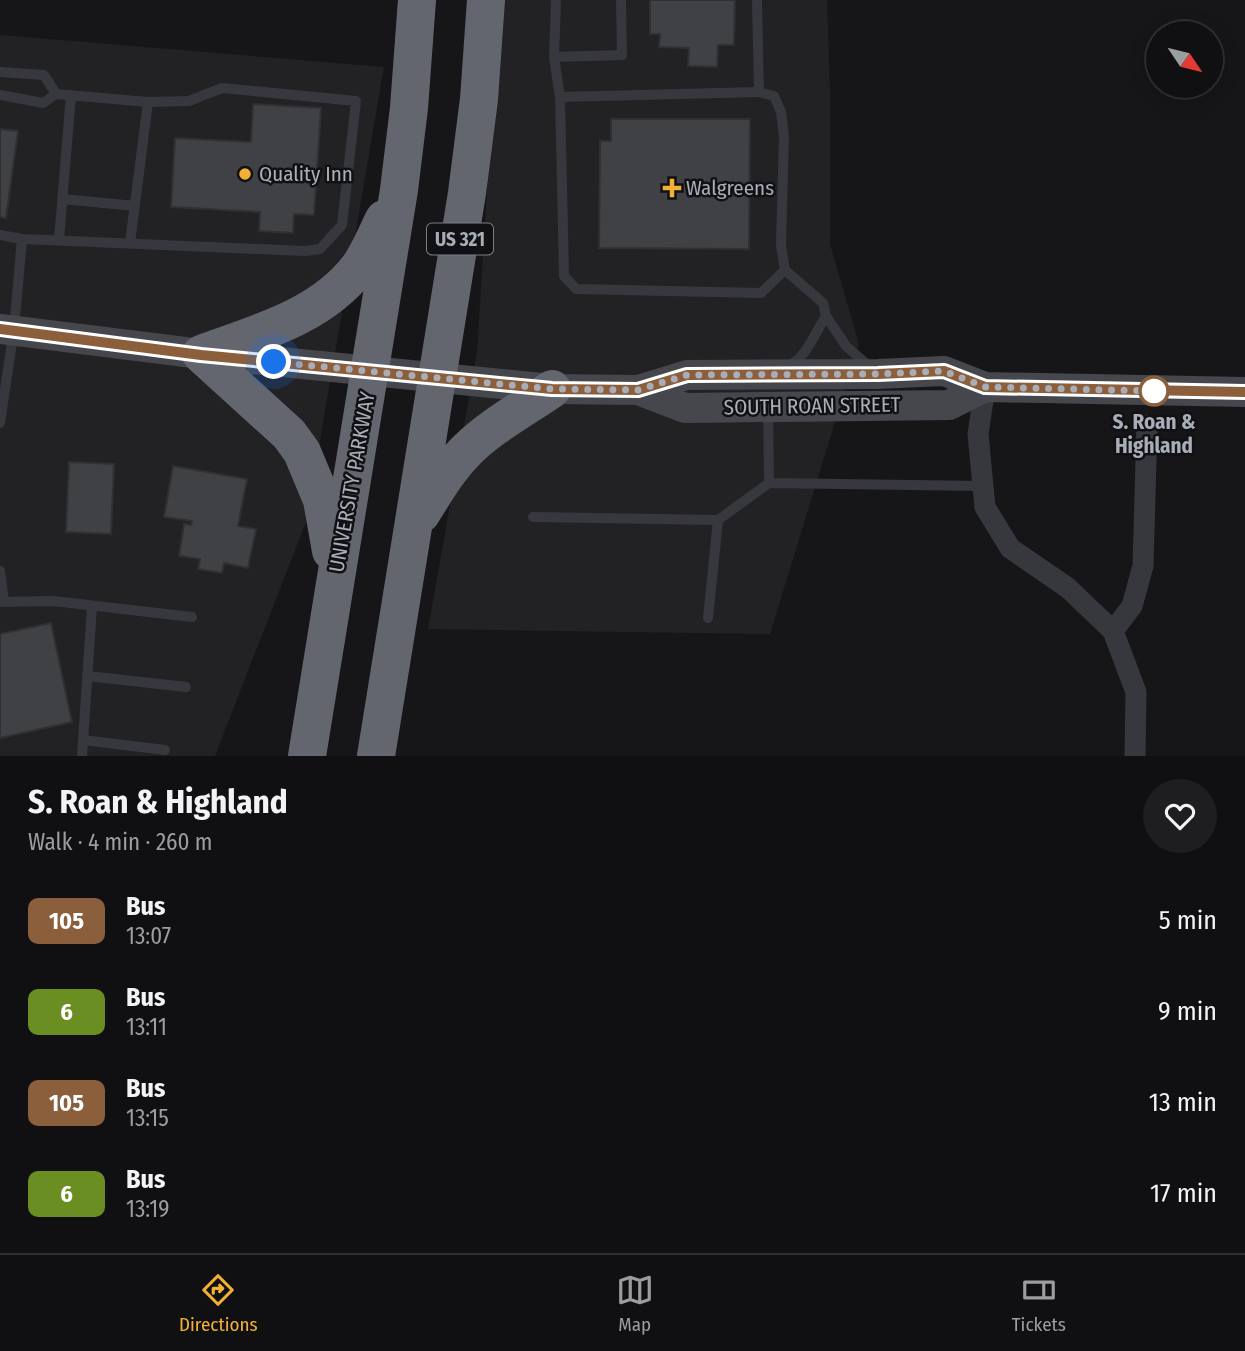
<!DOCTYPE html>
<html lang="en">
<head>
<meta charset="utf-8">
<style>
  :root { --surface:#101012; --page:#1e1e20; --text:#f1f3f6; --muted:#9c9d9f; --line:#303032; --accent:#f2b134 }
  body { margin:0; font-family:"Fira Sans Condensed",sans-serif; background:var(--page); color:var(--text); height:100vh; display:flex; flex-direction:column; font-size:26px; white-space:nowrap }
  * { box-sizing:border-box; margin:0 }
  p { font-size:23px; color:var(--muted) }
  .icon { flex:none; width:38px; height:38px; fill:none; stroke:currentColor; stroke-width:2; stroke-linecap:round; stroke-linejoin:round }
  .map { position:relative; height:756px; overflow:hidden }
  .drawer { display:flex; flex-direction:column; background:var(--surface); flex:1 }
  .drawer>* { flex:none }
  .badge { padding:0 14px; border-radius:10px; font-size:24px; line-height:46px }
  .needle { width:46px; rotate:125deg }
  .fabs { position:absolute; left:1146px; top:21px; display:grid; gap:14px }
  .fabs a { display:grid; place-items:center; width:77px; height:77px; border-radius:50%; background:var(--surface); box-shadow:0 4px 18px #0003,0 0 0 2px var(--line); font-size:35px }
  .you { position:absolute; width:35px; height:35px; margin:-18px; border:5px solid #fff; border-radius:50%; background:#1a73e8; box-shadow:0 0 0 10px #1a73e833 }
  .map>.badge { position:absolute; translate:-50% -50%; box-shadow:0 0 0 4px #fff }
  .round { display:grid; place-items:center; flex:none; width:74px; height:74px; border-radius:37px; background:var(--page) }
  .head { display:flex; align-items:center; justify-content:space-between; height:119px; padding:0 28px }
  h1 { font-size:33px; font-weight:700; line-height:52px }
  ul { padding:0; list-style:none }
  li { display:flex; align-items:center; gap:21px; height:91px; padding:0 28px }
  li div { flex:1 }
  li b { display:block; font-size:26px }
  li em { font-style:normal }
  li .badge { min-width:77px; font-weight:700; text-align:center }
  .menu { display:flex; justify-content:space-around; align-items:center; height:98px; border-top:2px solid var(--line); background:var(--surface); font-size:19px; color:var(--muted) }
  .menu a { display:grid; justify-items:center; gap:4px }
  .menu .on { color:var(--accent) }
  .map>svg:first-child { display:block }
  .built { fill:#222225 }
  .building { fill:#404145; stroke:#303034; stroke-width:2 }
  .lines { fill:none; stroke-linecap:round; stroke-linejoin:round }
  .lane { stroke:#37383d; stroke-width:10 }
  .street { stroke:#37383d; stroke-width:21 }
  .secondary { stroke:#45474d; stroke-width:30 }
  .highway { stroke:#63666e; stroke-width:38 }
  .line-casing { stroke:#fff; stroke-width:16 }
  .line { stroke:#8b5e3c; stroke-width:10 }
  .walk { stroke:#a8adb8; stroke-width:7; stroke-dasharray:0 12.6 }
  .poi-dot { fill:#f2b134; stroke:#111113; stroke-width:2.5 }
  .stop-dot { fill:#fff; stroke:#8b5e3c; stroke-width:3.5 }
  .labels { text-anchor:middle; stroke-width:5; stroke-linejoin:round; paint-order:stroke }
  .shield { fill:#111113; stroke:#7b7e86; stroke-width:2 }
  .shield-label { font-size:19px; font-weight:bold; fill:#a8adb8 }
  .poi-label { font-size:21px; fill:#a8adb8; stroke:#111113; text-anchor:start }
  .street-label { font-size:21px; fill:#a8adb8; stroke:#111113 }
  .stop-label { font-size:21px; font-weight:bold; fill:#a8adb8; stroke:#111113 }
</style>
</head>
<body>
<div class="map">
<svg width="1245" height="756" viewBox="0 0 1245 756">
  <rect width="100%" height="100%" fill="#161618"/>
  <path class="built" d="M499,0H827L830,93V244L859,344L770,634L428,629L477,352Z
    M0,35L384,67L306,522L215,756H0Z"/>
  <path class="building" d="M650,0H735L734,45H718L717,67L688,66L689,48L659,47L660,34H650Z
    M253,104L321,108L314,215L294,214L293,233L259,231L260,212L171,207L175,138L251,142Z
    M611,119H750L749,249L599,248L600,141H611Z
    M0,129L18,131L6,218L0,217Z
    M69,462L114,464L111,534L66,532Z
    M173,466L247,479L238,526L256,529L248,568L224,563L222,573L198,569L200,559L179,556L184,524L191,525L192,521L164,517Z
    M51,623L72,722L0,738V634Z"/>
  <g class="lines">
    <path class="lane" d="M757,0L759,92
      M554,57L556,0
      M0,72L44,75L56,94
      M0,95L43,103L56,94L148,102
      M560,97L554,57L622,55L621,0
      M62,199L135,206
      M0,235L22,239
      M59,240L71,95
      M785,270L761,293L576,289L564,276L560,97L759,92L774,96L781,112L784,136L781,245L785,270L823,303L826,316L846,346L871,368
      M788,366C808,356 814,334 826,316
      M768,409L769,483L982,486
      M0,423L14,329L22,239L305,251L320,249L342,225L356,101L222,88L189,101L148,102L130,243
      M533,517L718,520L769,483
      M0,571L4,601
      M0,602L53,601L192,617
      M708,618L718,520
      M87,676L186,687
      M83,740L165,750
      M82,756L92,606"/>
    <path class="street" d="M985,387L978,434L985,507L1010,548L1068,588L1113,631L1136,692L1135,756
      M1113,631L1132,606L1143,566L1147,425"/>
    <path class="secondary" d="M0,329L201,354L552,389L638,390L687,375L878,374L944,371L985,387L1245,392
      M638,390L685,408L949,405L985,387"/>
    <path class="highway" d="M421,514C435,492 448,469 466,451C491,426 523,409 552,389
      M331,551L322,500L302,452L289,434L201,354C258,333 321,317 359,267C369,253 376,235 384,219
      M307,756L399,190L409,108L417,0
      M376,756L467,193L479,99L486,0"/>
  </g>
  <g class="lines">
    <g class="line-casing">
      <path id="line" d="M0,329L201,355L552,389L638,390L687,375L878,374L944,371L985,387L1245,392"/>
    </g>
    <use href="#line" class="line"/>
    <path class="walk" d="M274,362L552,389L638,390L687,375L878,374L944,371L985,387L1154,391"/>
  </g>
  <g class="poi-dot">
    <circle cx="245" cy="174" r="7"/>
    <path d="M668.5 177.5h7v7h7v7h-7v7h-7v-7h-7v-7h7z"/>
  </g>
  <circle class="stop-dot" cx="1154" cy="391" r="14"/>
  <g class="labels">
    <rect class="shield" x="427" y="223.5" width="66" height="31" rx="5"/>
    <g class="shield-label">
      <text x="460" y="246">US 321</text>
    </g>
    <g class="poi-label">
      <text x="259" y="181">Quality Inn</text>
      <text x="686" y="195">Walgreens</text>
    </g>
    <g class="street-label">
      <text transform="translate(812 406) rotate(-1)" y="7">SOUTH ROAN STREET</text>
      <text transform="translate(352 482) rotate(-80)" y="7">UNIVERSITY PARKWAY</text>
    </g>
    <g class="stop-label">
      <text x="1154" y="429">S. Roan &amp;<tspan x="1154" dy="24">Highland</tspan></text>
    </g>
  </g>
</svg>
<div class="fabs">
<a><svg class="needle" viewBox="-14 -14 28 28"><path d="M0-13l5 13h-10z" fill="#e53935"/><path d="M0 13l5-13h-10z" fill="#9c9d9f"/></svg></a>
</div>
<div class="you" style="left:274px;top:362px"></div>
</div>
<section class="drawer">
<div class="head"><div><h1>S. Roan &amp; Highland</h1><p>Walk · 4 min · 260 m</p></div><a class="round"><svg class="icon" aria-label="heart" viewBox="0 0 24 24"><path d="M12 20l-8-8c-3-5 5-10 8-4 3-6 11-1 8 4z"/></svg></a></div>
<ul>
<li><span class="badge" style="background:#8b5e3c;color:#fff">105</span><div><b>Bus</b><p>13:07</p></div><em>5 min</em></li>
<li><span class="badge" style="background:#6b8e23;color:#fff">6</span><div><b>Bus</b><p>13:11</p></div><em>9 min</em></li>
<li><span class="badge" style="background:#8b5e3c;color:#fff">105</span><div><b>Bus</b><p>13:15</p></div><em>13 min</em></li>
<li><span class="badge" style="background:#6b8e23;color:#fff">6</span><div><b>Bus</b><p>13:19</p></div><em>17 min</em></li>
</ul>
</section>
<nav class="menu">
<a class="on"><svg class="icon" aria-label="directions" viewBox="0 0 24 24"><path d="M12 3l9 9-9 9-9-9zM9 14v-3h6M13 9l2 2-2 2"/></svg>Directions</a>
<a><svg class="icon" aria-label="map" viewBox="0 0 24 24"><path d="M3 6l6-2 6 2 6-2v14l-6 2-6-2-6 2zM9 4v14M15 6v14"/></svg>Map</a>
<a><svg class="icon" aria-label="tickets" viewBox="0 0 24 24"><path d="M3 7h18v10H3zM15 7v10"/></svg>Tickets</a>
</nav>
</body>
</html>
